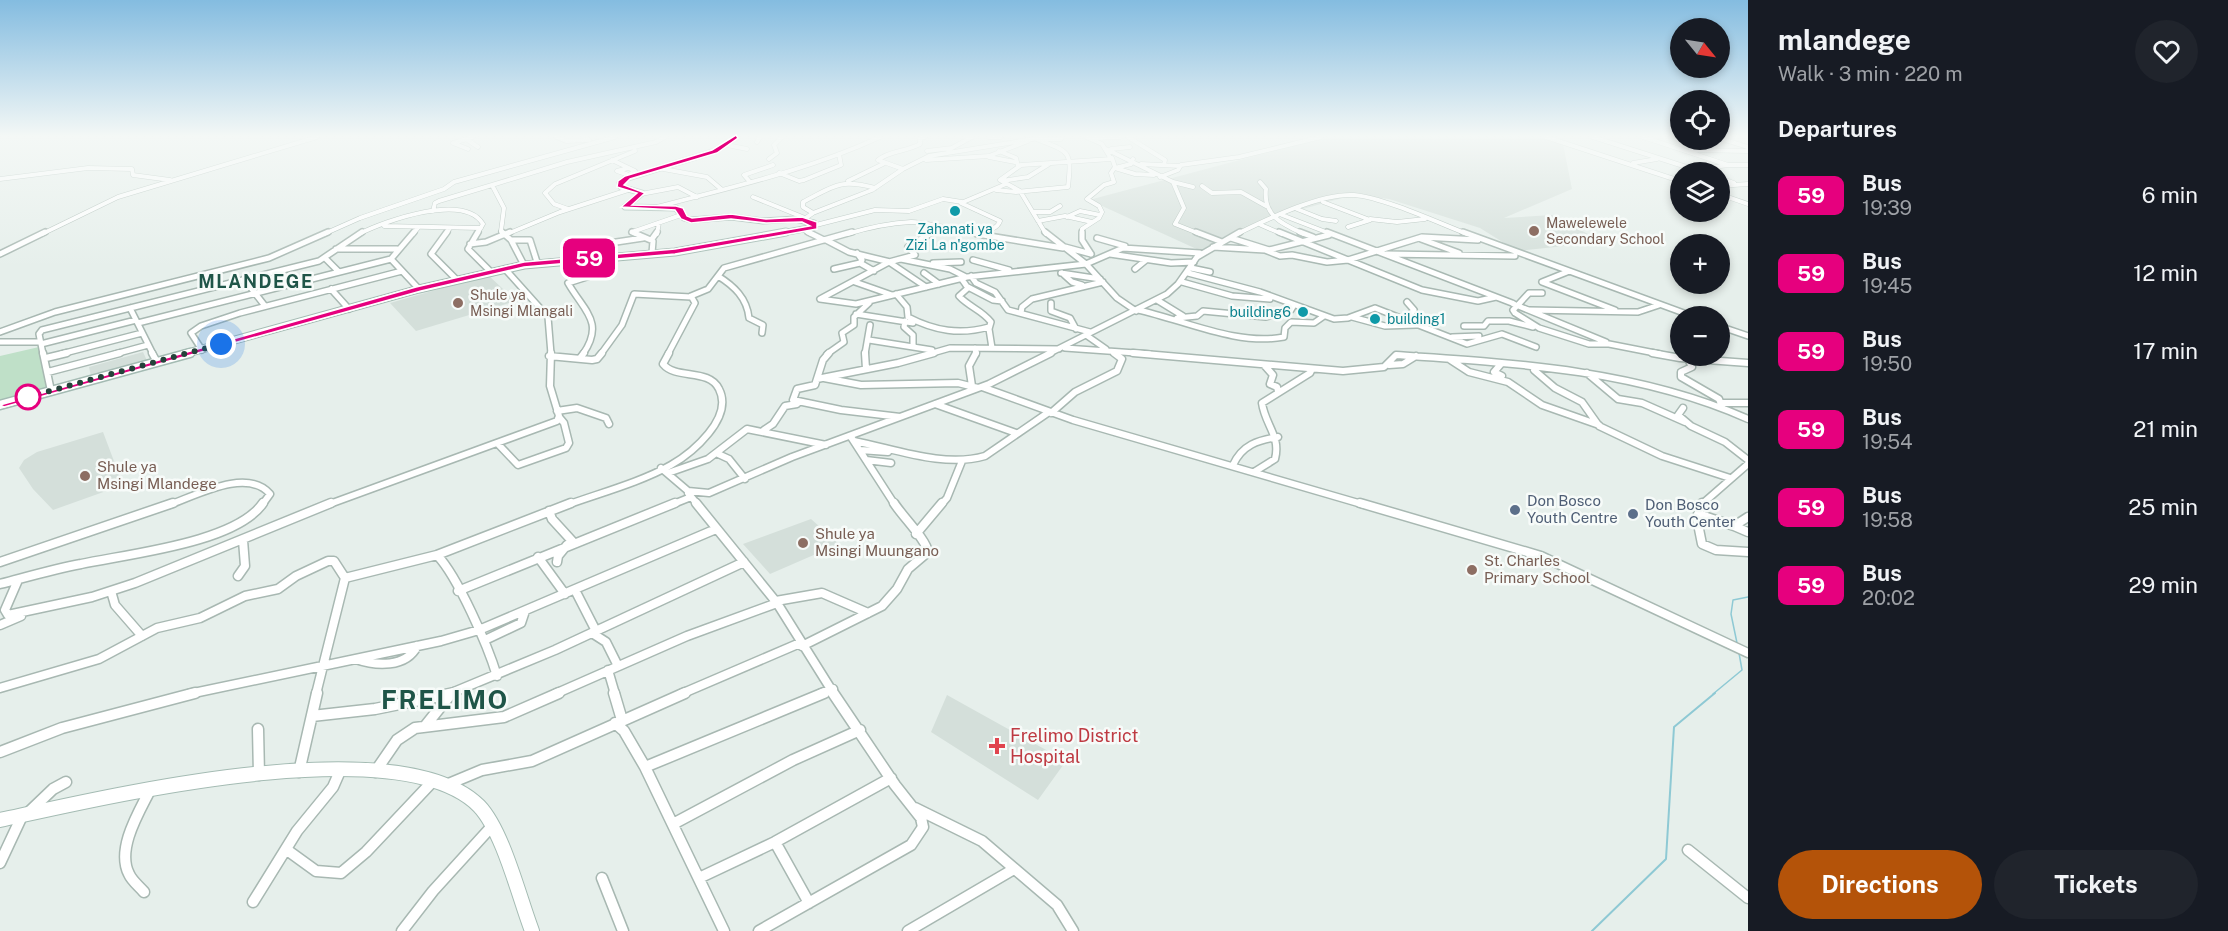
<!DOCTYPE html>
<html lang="en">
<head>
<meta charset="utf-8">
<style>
  :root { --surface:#171b24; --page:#20242c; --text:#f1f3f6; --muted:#9ea1a6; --accent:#b45309 }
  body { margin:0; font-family:"Public Sans",sans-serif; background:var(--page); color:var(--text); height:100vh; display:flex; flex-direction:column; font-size:22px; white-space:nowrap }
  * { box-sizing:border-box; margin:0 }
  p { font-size:20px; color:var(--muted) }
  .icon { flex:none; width:33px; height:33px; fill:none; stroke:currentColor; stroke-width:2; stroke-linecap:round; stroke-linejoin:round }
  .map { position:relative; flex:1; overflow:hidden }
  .details { display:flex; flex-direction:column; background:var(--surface); width:480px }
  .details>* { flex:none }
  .badge { padding:0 12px; border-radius:9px; font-size:21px; line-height:39px }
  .needle { width:39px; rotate:120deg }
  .controls { position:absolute; left:1670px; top:18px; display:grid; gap:12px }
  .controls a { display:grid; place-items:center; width:60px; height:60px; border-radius:50%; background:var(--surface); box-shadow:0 3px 9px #0003; font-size:30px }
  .you { position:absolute; width:30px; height:30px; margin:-15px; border:4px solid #fff; border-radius:50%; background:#1a73e8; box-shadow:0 0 0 9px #1a73e833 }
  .map>.badge { position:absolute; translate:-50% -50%; box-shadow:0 0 0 3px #fff }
  h2 { padding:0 30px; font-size:22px; line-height:54px }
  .round { display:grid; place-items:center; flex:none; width:63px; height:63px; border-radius:32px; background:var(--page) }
  .head { display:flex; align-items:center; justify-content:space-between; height:102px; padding:0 30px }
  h1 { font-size:28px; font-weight:700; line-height:45px }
  .primary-button { display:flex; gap:12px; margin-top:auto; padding:12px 30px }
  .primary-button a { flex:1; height:69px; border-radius:36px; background:var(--accent); color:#fff; font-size:24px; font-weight:700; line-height:69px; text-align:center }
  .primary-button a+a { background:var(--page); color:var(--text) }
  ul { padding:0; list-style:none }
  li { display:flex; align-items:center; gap:18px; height:78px; padding:0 30px }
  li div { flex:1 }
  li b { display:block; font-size:22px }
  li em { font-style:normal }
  li .badge { min-width:66px; font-weight:700; text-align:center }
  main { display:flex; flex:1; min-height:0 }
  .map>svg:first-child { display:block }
  .built { fill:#d4dfda }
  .green { fill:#bfe0c8 }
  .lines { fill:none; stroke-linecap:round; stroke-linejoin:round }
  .stream-far1 { stroke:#8ec9d4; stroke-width:1.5 }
  .stream { stroke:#8ec9d4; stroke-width:2 }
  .street-far4-casing { stroke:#a8b8b2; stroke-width:5 }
  .street-far3-casing { stroke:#a8b8b2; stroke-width:8 }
  .street-far2-casing { stroke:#a8b8b2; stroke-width:9 }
  .street-far1-casing { stroke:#a8b8b2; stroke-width:11 }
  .street-casing { stroke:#a8b8b2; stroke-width:13 }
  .secondary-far3-casing { stroke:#a4bbb3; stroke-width:7 }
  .secondary-far2-casing { stroke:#a4bbb3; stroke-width:9 }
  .secondary-far1-casing { stroke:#a4bbb3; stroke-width:11 }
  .secondary-casing { stroke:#a4bbb3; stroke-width:16 }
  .street-far4 { stroke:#fff; stroke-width:4 }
  .street-far3 { stroke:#fff; stroke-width:5 }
  .street-far2 { stroke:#fff; stroke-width:6 }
  .street-far1 { stroke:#fff; stroke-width:8 }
  .street { stroke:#fff; stroke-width:10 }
  .secondary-far3 { stroke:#fff; stroke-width:5 }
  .secondary-far2 { stroke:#fff; stroke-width:7 }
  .secondary-far1 { stroke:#fff; stroke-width:8 }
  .secondary { stroke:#fff; stroke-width:14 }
  .line { fill:#e6007e; stroke:#fff; stroke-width:1.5 }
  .walk { stroke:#24423a; stroke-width:6; stroke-dasharray:0 10.8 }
  .culture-dot { fill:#0f9aa8; stroke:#f7fbf9; stroke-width:2 }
  .education-dot { fill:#8d6e63; stroke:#f7fbf9; stroke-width:2 }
  .stop-dot { fill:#fff; stroke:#e6007e; stroke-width:3 }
  .service-dot { fill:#5c6f8a; stroke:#f7fbf9; stroke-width:2 }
  .health-dot { fill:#e0444e; stroke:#f7fbf9; stroke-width:2 }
  .labels { text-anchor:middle; stroke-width:5; stroke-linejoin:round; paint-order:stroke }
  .far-education-label { font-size:14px; fill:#785e54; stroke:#f7fbf9; text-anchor:start }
  .far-culture-label { font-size:14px; fill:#0d838f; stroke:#f7fbf9 }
  .education-label { font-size:15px; fill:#785e54; stroke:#f7fbf9; text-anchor:start }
  .service-label { font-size:15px; fill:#4e5e75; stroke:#f7fbf9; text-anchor:start }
  .far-district-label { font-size:18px; font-weight:bold; letter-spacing:1.5px; fill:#1f5548; stroke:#f7fbf9 }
  .near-health-label { font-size:18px; fill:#be3a42; stroke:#f7fbf9; text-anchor:start }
  .near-district-label { font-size:26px; font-weight:bold; letter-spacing:1.5px; fill:#1f5548; stroke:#f7fbf9 }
</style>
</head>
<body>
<main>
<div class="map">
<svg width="1748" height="931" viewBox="0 0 1748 931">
  <rect width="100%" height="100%" fill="#e6efeb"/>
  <path class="built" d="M1327,137H1539L1563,144L1572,189L1504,218L1552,215L1603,242L1517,251L1480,228L1389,199L1353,195L1274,217L1201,251L1089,200Z
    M488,275L516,301L416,331L390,303Z
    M143,352L149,365L92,381L89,367Z
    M103,432L123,485L53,510L33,489L19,468L24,460L37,452Z
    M811,519L839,544L770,574L743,544Z
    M947,695L1066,761L1038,800L931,732Z"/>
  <path class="green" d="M39,347L49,392L0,405V356Z"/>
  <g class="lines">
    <path class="stream-far1" d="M1737,643L1731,614L1733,600L1748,597
      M1713,694L1742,670L1739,653"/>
    <path class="stream" d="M1592,931L1666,859L1674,727L1715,693"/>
    <g class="street-far4-casing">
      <path id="street-far4" d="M556,137L566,141L589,140
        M989,137H1001
        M1128,137L1165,160L1164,165
        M1546,137L1680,181
        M1593,137L1702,172
        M1643,137L1728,165L1692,170
        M1093,138L1120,137
        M1719,138L1748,147
        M466,139L478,147
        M1043,139H1061
        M757,142L760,137
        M727,145L747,149
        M468,149L453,143L473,137
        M1106,149L1173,182L1184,208L1175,224L1200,234
        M1111,149L1130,147
        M948,150L972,137
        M1691,150L1748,151
        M927,151L952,148
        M999,151L1016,158L1018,166
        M989,157L1015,162
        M769,159L777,153L774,145L782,137
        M612,160L635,171L629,175
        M926,160L989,156L1028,141
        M1633,163L1657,159
        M1141,164L1180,166
        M1728,165H1748
        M658,168L707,177L721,189
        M1115,168L1135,174L1154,175
        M1115,168L1131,164L1133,159
        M903,169L878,160C890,150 906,152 920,144V138L925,137
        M779,173L799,181L804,180L841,165L839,154
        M1160,177L1178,170L1181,165L1239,157L1321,137
        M627,178L629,175L617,171L628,168
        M1719,178L1734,183
        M0,179L88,168L132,169L133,175L170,180
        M848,181L883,164
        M1002,181L1028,177L1049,164
        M750,182L744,175L773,165
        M1173,182L1193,187
        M1260,182L1266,189C1263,216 1282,224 1304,234
        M1202,186L1212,193L1241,192L1266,206
        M1719,186L1748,184
        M996,190L1016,192L1068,187C1072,150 1070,152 1036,139
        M641,194L678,187L697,197
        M1719,194L1748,204
        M753,197L805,218
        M1323,202L1370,220L1348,227
        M657,207C732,187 809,170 880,137
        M568,209L554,204L545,193L555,184L635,151L634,147
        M1297,209L1322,219L1336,221
        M433,211L435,203L439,201L492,185
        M1033,212H1050L1060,206
        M813,213L803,207V202C833,187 838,178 875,188
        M1282,215L1331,234
        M1067,217L1080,211L1100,215
        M1370,219L1397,222L1425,219
        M803,220L813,213L872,190L903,169L929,156L1045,137
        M1038,221L1065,216L1092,222
        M816,225L875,210L909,211L943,199L962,202
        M1261,225L1282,234
        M384,226L481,228
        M804,230L811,234
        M42,234L118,197L317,137
        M324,234L360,218L444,189L454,182L615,137
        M359,234C385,221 464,192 483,224L477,234
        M413,234L418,228
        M446,234L450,228
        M504,234L501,231L504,208L492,185L567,162L656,142L665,137
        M507,234L560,212L631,189
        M636,234L632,232L681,215
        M657,234L659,223
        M847,234C867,228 890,223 911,222C930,221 992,244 1000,221L961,203L1006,184
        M930,234L946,229
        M1046,234L1020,191L1000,180L1021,165L1111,159L1102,144L1086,137
        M1082,234V229L1099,218L1102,212L1099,206L1087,199L1104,185L1114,182L1111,173L1115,167L1112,158
        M1237,234C1268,219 1320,193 1354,195C1382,197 1439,223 1467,234"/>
    </g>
    <g class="street-far3-casing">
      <path id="street-far3" d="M414,232L391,259L419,289
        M447,232L431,254L457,280
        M478,232L468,249L491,272
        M502,232L511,240L524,265
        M632,232L653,241L652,253
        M808,232L824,240
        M933,232L908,247L915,255L889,262L820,299L856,304L967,277L1086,264L1123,248L1200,253
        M1045,232L1086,264L1117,298L1136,311
        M1082,232V240L1091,254
        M1196,232L1222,242
        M1279,232L1422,290L1478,301L1496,297
        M1300,232L1313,237
        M1327,232L1512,303L1517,306L1513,310L1515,313L1539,328L1589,344H1609L1660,354
        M1463,232L1692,316
        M977,234L1063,248
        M1097,238L1125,246
        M1231,238L1269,250L1329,235
        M652,239L657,232
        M1421,239L1459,253
        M511,240H530L537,262
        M826,240L849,252L890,262
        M470,244L486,242L510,232
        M1065,247L1091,254
        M1213,247L1265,250L1280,256L1292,255L1327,262L1348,260L1422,237L1478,240
        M336,249H397
        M857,253L862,260L860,263L874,271
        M0,254L45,232
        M1110,254L1171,263L1194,262
        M1386,254L1515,256
        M601,257L603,244L643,238
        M325,258L339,272
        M901,259L950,269L966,277
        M973,260L1009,270
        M889,262L926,287
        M933,263L961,262
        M1191,268L1210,272
        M505,269L548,317L551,354
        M834,269L860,263
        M1135,269L1146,260
        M1567,272L1542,282L1615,310
        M924,273L939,284
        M1061,273L1100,279
        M1062,273L1072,282L1082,285
        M1188,273L1260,292L1334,319L1348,318L1375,308L1467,344L1502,334L1536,347
        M718,276C734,286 747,298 749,318L763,325L762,333
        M971,276L976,283L995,292L1008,310L1090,332
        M961,278L968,288L959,296C969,307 982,310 991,322L989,329L992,348
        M244,279L265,306
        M855,282L892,295
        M1182,282L1232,296L1270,299
        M968,287L993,300L1002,301
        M331,289L349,309
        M896,294L907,307L908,317C935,331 960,335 989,327
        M1157,300L1183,316
        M1051,303V311L1070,318L1076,329
        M1516,305L1606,342
        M1517,306L1529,293H1542
        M130,308L153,354
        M1138,310C1184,320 1237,346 1284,337L1285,328L1291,322L1314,323L1324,316
        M1529,310L1638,312L1659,305
        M1021,313L1022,307L1032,299L1103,282
        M856,314L913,323
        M1352,317L1385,326L1416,325
        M1177,318L1197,316L1203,311L1266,317L1291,310L1294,305
        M1405,320L1414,310L1407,302
        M905,321L904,327L913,335V345
        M138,323L391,259
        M1464,326H1484L1488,321H1509L1533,327
        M1719,326L1748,336
        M0,332L55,312L269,258L328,232
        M1086,335L1106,349
        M1452,337L1479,336
        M869,340L932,350
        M0,342H39
        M41,344L136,320
        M975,348L976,354
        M1065,348L1150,354
        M202,350L191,333L201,326L240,313L402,271
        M1113,352L1116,354
        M43,354L39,334L42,330L319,261L362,232
        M61,354L142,333
        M115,354L148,345
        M583,354C605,322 584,311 568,283L590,276
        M601,354L622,325L634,294L691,297
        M668,354L695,303L691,296L708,289L724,268L852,232
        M827,354L844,342L842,333L854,325V317L869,303
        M865,354L870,325
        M929,354L950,348L1059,349
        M1048,354L1167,294L1178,284L1197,257L1240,232"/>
    </g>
    <g class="street-far2-casing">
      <path id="street-far2" d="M43,353L51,391
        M152,353L157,362
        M829,353L823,360L815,385L797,389L793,400L841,410L900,417
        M865,353L866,369
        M1133,353L1343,371L1384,367L1396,355C1515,363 1638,370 1748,419
        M1652,353L1680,358L1748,363
        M549,356L592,360L597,359L602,353
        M46,358L67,353
        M580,358L584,353
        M1449,359L1469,372L1508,382L1542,405L1599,425
        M1688,359L1692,367L1681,372V377L1719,399L1722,407
        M1501,364L1494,372L1502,376
        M1389,365L1403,364L1416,356
        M1265,366L1273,375L1270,384L1277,387L1278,391
        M1534,370L1555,388L1582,402L1599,426L1662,456L1730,478
        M48,372L120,353
        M1587,373L1618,399L1642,403L1685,422
        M824,378L861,385L958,383L978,388
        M817,379L898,363L934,353
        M972,386L969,366L976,353
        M982,387L1073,420L1365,505
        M1722,403H1748
        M935,404L1016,433
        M1683,408L1678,415L1691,426L1725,442L1748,460
        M557,411L577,408L606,418L609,424
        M1051,413L1075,392L1117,371L1122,359L1114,353
        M764,430L773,424L785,406L797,404
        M851,437L895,505
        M854,441C895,449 944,468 985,456L1049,412
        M498,444L518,465L566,448L569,443L564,423L559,417
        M860,450L888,452
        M716,453L729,459L745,479
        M866,460L891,463
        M1233,465C1242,445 1258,440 1278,437
        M661,468L688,491L709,493L792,457L989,384L1051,353
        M1254,472L1275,459C1281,436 1265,425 1262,403L1310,373L1312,369
        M668,473L708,459L747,429L826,445
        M688,493L698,505
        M169,505C195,496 247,467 270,494L262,505
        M327,505L557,421L559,416L550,386L551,353
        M567,505C600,493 641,482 671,465C692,453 734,418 719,389C709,368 676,380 663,364L669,353
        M671,505L691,497
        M941,505L947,498L962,461
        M1701,505L1748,464"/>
    </g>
    <g class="street-far1-casing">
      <path id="street-far1" d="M696,503L777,603L834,694
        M1360,503L1541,556L1748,653
        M1702,503L1697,519L1702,544L1716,550L1748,552
        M549,511L552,519L573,542
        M1698,514L1734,526L1748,517
        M1734,526L1748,532
        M916,534L942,503
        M437,555C458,577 488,646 497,676
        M538,557L565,594
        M0,562L173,503
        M557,562L558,556L567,545
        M238,576L245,566L243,540
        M18,580L5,610L8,615L92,597L135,583L331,503
        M0,584C27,577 54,569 81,564C127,554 236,543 263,503
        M575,590L596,631
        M111,591L115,605L142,636
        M458,591L675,503
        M776,601L822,593L868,613
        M0,625L21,616
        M592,633L606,642L618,666
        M485,640L521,623L525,611
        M802,646L882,606L897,589L908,569L928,552C926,539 902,516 894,503
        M356,659C376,666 406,668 417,646
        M608,670L615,694
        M0,688L99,659L157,628L200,618L245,596L278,589L296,576L328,561H334L345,578
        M189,694L441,641L479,630L716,529
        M316,694L345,578L437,555L571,503
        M449,694L555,650L744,562
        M555,694L687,636L777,603
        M681,694L800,643
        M820,694L833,689"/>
    </g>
    <g class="street-casing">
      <path id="street" d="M614,693L622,720
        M312,716L375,709L454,693
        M615,723L624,731L645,767L724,931
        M426,725L450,695
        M258,729L259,775
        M0,752L62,728L195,693
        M645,767L824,693
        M299,772L317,693
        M375,772L397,740L415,728L504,717L559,693
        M446,785L482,770L532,761L685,693
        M915,808L982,841L1057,905L1073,931
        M30,811L53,789L66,782
        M673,824L793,760L860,730
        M775,842L809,903
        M287,850L316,871L341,873L366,852L433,781
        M1688,850L1748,898
        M0,863L22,816
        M602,878L623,931
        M699,878L775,842L891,778
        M144,892C139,886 132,881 129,874C116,849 139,812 150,790
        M253,902L297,831L333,787L340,771
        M402,931L433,891L493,825
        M759,931L911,845L923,827L921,818L895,785L833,693
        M908,931L1014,869"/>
    </g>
    <g class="secondary-far3-casing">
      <path id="secondary-far3" d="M736,137L715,151L625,179L620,183L621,187L642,193L625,207L676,208L684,218L691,220L731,217L763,221L795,219L814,223V227L777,234"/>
    </g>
    <g class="secondary-far2-casing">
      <path id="secondary-far2" d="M184,354L419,289L524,265L675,252L786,232"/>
    </g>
    <g class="secondary-far1-casing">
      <path id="secondary-far1" d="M0,405L190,353"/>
    </g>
    <g class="secondary-casing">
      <path id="secondary" d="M0,820C102,798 399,726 479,806C503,831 519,897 532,931"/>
    </g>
    <use href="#street-far4" class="street-far4"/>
    <use href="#street-far3" class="street-far3"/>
    <use href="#street-far2" class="street-far2"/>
    <use href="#street-far1" class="street-far1"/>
    <use href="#street" class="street"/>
    <use href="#secondary-far3" class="secondary-far3"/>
    <use href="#secondary-far2" class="secondary-far2"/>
    <use href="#secondary-far1" class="secondary-far1"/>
    <use href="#secondary" class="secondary"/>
  </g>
  <linearGradient id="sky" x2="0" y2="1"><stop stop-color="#84bce0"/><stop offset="0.51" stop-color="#f4f8f6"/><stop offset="1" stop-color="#f4f8f6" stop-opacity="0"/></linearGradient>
  <rect width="1748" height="267" fill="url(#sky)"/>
  <path class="line" d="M736,135L738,138L717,153L630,179L624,185L645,193L632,205L676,206L683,208L687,216L692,218L731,214L766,219L802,217L817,222V229L675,254L524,267L421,291L4,407L0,405L416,287L524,262L675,249L810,226L802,222L766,223L731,219L691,223L681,219L675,210L621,207L637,193L617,187L618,181L625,176L712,150Z"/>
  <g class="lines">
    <path class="walk" d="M28,397L221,344"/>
  </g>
  <g class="culture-dot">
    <circle cx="955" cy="211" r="6"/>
    <circle cx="1303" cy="312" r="6"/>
    <circle cx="1375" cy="319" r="6"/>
  </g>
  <g class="education-dot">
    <circle cx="1534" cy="231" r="6"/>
    <circle cx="458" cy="303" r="6"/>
    <circle cx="85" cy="476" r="6"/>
    <circle cx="803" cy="543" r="6"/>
    <circle cx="1472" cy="570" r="6"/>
  </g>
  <circle class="stop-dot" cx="28" cy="397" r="12"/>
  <g class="service-dot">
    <circle cx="1515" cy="510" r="6"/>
    <circle cx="1633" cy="514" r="6"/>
  </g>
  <path class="health-dot" d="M994 737h6v6h6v6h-6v6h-6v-6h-6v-6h6z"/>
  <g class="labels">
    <g class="far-education-label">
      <text x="1546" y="228">Mawelewele<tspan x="1546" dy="16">Secondary School</tspan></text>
      <text x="470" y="300">Shule ya<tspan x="470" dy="16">Msingi Mlangali</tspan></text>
    </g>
    <g class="far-culture-label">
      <text x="955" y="234">Zahanati ya<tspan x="955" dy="16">Zizi La n'gombe</tspan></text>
      <text x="1291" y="317" text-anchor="end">building6</text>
      <text x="1387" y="324" text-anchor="start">building1</text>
    </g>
    <g class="education-label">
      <text x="97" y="472">Shule ya<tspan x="97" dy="17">Msingi Mlandege</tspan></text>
      <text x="815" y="539">Shule ya<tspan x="815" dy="17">Msingi Muungano</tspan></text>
      <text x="1484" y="566">St. Charles<tspan x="1484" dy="17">Primary School</tspan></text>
    </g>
    <g class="service-label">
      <text x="1527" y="506">Don Bosco<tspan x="1527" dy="17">Youth Centre</tspan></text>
      <text x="1645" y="510">Don Bosco<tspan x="1645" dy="17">Youth Center</tspan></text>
    </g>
    <g class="far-district-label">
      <text x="256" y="288">MLANDEGE</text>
    </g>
    <g class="near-health-label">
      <text x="1010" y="742">Frelimo District<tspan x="1010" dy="21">Hospital</tspan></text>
    </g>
    <g class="near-district-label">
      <text x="445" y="709">FRELIMO</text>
    </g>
  </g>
</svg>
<div class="controls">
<a><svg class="needle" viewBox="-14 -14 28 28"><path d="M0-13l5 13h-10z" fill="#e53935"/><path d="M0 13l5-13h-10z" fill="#9ea1a6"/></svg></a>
<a><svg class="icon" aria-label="locate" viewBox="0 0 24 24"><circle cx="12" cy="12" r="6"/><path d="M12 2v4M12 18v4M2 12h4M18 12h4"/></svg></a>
<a><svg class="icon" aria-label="layers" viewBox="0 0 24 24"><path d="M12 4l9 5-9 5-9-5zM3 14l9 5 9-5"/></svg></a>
<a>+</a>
<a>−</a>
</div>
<div class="you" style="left:221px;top:344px"></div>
<b class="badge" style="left:589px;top:258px;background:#e6007e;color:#fff">59</b>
</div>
<section class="details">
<div class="head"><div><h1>mlandege</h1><p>Walk · 3 min · 220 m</p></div><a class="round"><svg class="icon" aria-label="heart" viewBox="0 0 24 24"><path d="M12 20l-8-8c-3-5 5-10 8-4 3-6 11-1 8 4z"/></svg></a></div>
<h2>Departures</h2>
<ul>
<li><span class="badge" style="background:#e6007e;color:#fff">59</span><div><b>Bus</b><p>19:39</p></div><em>6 min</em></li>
<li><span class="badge" style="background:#e6007e;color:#fff">59</span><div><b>Bus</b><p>19:45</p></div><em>12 min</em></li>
<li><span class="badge" style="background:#e6007e;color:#fff">59</span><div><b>Bus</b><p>19:50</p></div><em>17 min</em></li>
<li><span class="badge" style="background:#e6007e;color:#fff">59</span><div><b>Bus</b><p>19:54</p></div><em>21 min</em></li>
<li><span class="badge" style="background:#e6007e;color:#fff">59</span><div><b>Bus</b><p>19:58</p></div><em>25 min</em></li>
<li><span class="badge" style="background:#e6007e;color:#fff">59</span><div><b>Bus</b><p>20:02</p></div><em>29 min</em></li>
</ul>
<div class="primary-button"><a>Directions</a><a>Tickets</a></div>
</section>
</main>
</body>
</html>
